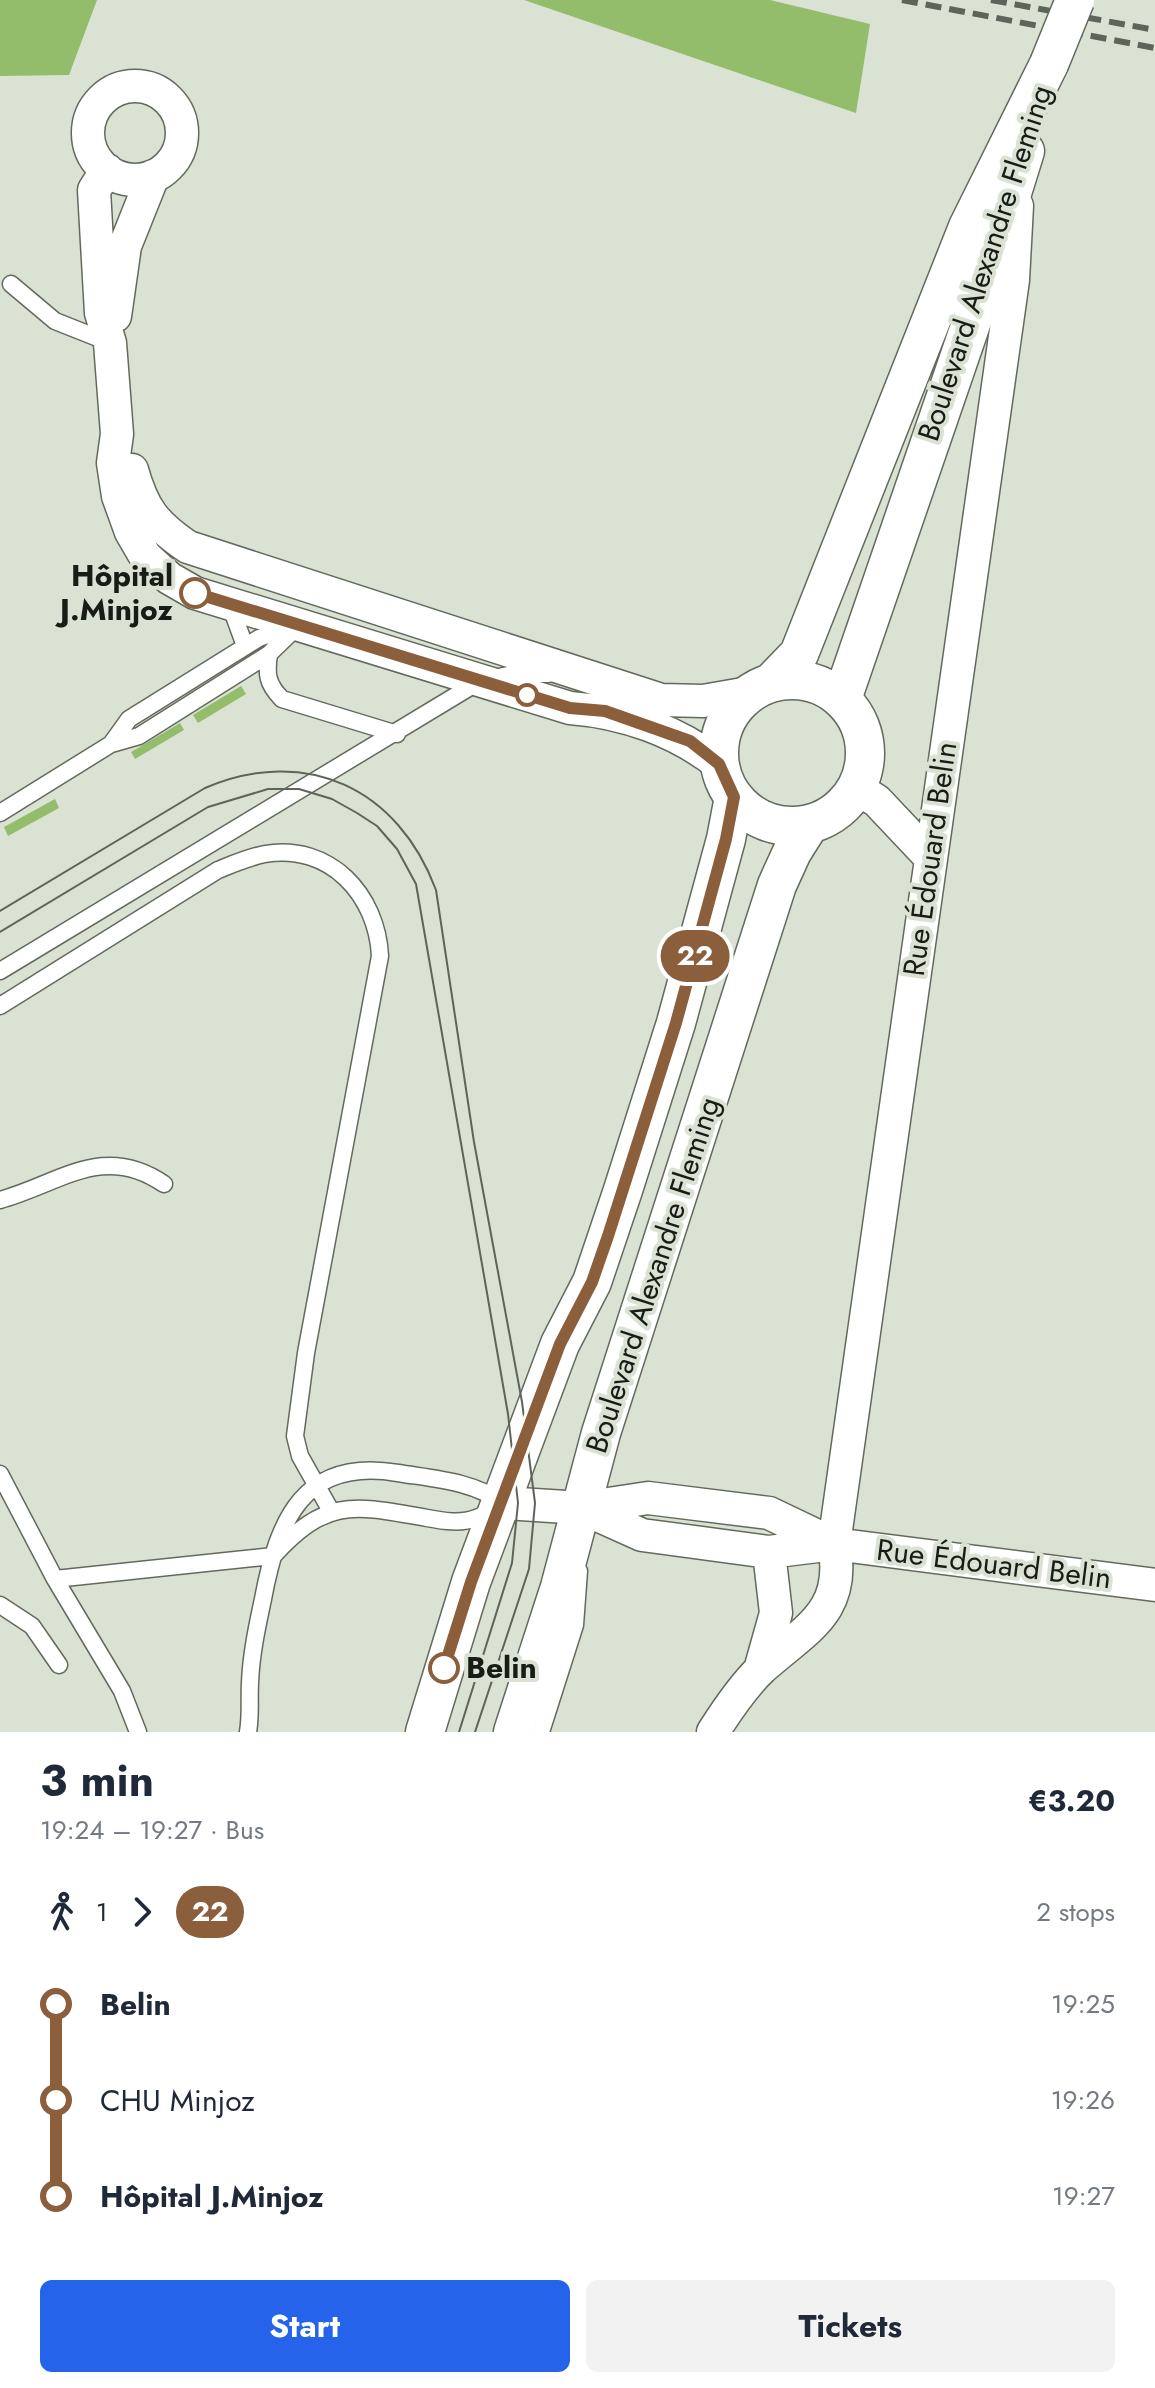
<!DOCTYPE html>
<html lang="en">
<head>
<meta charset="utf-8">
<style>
  :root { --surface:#fff; --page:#f2f2f3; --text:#1f2937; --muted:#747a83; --accent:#2563eb }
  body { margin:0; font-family:Jost,sans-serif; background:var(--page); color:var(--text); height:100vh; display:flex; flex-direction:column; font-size:30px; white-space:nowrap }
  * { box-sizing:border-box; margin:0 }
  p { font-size:26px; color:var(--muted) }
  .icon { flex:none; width:44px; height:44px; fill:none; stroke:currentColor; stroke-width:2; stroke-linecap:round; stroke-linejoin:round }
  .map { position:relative; height:1732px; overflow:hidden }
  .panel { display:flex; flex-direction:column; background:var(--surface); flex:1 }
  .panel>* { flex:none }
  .badge { padding:0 16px; border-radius:26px; font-size:28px; line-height:52px }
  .map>.badge { position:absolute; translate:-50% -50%; box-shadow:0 0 0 4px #fff }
  .legs { display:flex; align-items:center; gap:12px; height:88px; padding:0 40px; font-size:26px }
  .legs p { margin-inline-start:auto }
  .summary { display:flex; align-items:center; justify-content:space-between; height:136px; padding:0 40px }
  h1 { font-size:44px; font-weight:700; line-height:60px }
  .action { display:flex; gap:16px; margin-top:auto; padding:16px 40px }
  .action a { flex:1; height:92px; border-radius:12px; background:var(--accent); color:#fff; font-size:32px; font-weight:700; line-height:92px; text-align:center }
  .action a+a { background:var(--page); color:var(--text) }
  ul { padding:0 40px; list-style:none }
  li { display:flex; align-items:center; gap:28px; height:96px; font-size:30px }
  li i { display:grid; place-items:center; width:12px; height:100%; margin:0 10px; background:currentColor }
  li i::after { content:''; width:20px; height:20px; margin:-10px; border:6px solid; border-radius:50%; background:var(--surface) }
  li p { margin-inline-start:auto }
  li:first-child i { background:linear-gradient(#0000 50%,currentColor 0) }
  li:last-child i { background:linear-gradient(currentColor 50%,#0000 0) }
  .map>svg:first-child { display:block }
  .green { fill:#93bc6b }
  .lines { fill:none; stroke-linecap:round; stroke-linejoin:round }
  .service-casing { stroke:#636a5d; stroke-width:19 }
  .minor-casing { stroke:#636a5d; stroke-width:35 }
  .tertiary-casing { stroke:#636a5d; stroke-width:41 }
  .service { stroke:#fff; stroke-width:16 }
  .minor { stroke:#fff; stroke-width:32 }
  .tertiary { stroke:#fff; stroke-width:38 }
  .tram { stroke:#5f645b; stroke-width:2 }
  .rail { stroke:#5f645b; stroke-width:6; stroke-dasharray:16 8; stroke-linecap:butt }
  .tertiary-bridge-casing { stroke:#636a5d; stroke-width:41; stroke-linecap:butt }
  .tertiary-bridge { stroke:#fff; stroke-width:38 }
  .line-1-casing { stroke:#fff; stroke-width:18 }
  .line-1 { stroke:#8b5e3c; stroke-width:12 }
  .stop-1-dot { fill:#fff; stroke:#8b5e3c; stroke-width:4 }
  .labels { text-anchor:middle; stroke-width:8; stroke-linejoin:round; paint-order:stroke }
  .street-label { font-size:30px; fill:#181b16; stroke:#dae2d3 }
  .stop-label { font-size:30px; font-weight:bold; fill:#181b16; stroke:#dae2d3; text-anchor:end }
</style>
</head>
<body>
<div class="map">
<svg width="1155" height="1732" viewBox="0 0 1155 1732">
  <rect width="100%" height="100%" fill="#dae2d3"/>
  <path class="green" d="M0,0H97L69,75L0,76Z
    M524,0H770L870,24L856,113Z
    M241,686L246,694L198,723L193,715Z
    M180,723L184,730L135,759L131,752Z
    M55,799L59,808L8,836L4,827Z"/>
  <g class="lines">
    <g class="service-casing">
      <path id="service" d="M11,284L55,321L108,342
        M230,605L245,646
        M269,654C266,674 267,684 282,699L397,734
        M111,744L129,719L259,638L291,627
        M0,813L111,744L139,736L269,654L299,625
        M0,971L480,681L513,674H548
        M0,1006L218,870C233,864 249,857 265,854C330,843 377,895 380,956L306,1353L295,1436L300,1456L331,1511
        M0,1200C59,1184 103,1142 164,1184
        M0,1474L55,1579L122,1691L138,1732
        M55,1579L273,1556C327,1497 353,1505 427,1518C443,1521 461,1524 476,1518C485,1515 494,1508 503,1503C472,1481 435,1479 398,1473C304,1457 278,1519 263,1599C257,1627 251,1655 250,1683C249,1700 251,1715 248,1732
        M0,1605L32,1626L59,1665
        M541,1732L575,1625L579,1571"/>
    </g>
    <g class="minor-casing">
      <path id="minor" d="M88 133a47 47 0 1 1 94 0a47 47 0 1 1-94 0Z
        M107,170L94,190L101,313L110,343L117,434L113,463L118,496L131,532L145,556L169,578L195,593L570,708C624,712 677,731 719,764
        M115,316L125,246L153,176
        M132,470C143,509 154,524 188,547L661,700L703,701L749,693
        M857,788L877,801L929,856
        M503,1503L582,1508L648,1498L769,1513L834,1544L1155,1585
        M582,1508L642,1535L769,1552L834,1544
        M760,1670L776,1613L769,1552
        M713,1732C727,1710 743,1686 762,1668C807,1628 847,1612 834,1544L1013,280L1017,206"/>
    </g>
    <g class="tertiary-casing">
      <path id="tertiary" d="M719 753a73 73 0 1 1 146 0a73 73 0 1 1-146 0Z
        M772,682L799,654L968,227L1049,64
        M842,699L976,309L1025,151
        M425,1732L471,1582L560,1344L592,1282L623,1190L676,1023L726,839L734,797
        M513,1732L560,1587L601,1433L777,885L792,852L809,825"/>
    </g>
    <use href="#service" class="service"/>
    <use href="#minor" class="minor"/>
    <use href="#tertiary" class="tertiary"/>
    <path class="tram" d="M0,911L205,788C306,745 398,788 436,890L474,1142L522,1402L535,1503L529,1569L475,1732
      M0,932L208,807L268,789H299L332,799L357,813L377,826L397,849L416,884L508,1414L518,1503L512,1563L459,1732"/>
    <path class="rail" d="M902,0L1155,48
      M991,0L1155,30"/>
    <g class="tertiary-bridge-casing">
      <path id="tertiary-bridge" d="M1049,64L1075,0"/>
    </g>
    <use href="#tertiary-bridge" class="tertiary-bridge"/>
  </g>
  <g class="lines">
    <g class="line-1-casing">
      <path id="line-1" d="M195,593L570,708L605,711L690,741L719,764L734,797L726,839L676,1023L608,1236L592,1282L560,1344L471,1582L444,1668"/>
    </g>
    <use href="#line-1" class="line-1"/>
  </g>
  <g class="stop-1-dot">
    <circle cx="195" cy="593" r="14"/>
    <circle cx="527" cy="695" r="10"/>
    <circle cx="444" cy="1668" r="14"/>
  </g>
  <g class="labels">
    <g class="street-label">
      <text transform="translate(985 263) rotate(-72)" y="10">Boulevard Alexandre Fleming</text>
      <text transform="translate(930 859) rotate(-82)" y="10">Rue Édouard Belin</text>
      <text transform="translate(653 1275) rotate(-72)" y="10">Boulevard Alexandre Fleming</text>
      <text transform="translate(994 1564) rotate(7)" y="10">Rue Édouard Belin</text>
    </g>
    <g class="stop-label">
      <text x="173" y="586">Hôpital<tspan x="173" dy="34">J.Minjoz</tspan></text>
      <text x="466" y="1678" text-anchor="start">Belin</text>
    </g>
  </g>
</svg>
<b class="badge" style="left:695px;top:956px;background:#8b5e3c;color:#fff">22</b>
</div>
<section class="panel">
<div class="summary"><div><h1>3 min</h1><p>19:24 – 19:27 · Bus</p></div><b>€3.20</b></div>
<div class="legs"><svg class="icon" aria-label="walk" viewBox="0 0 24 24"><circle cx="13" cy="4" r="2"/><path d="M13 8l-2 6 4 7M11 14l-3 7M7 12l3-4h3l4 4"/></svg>1<svg class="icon" aria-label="forward" viewBox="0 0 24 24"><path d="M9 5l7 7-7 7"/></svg><b class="badge" style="background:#8b5e3c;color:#fff">22</b><p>2 stops</p></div>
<ul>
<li><i style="color:#8b5e3c"></i><b>Belin</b><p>19:25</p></li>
<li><i style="color:#8b5e3c"></i><span>CHU Minjoz</span><p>19:26</p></li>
<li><i style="color:#8b5e3c"></i><b>Hôpital J.Minjoz</b><p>19:27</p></li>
</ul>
<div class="action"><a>Start</a><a>Tickets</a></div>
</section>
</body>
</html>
